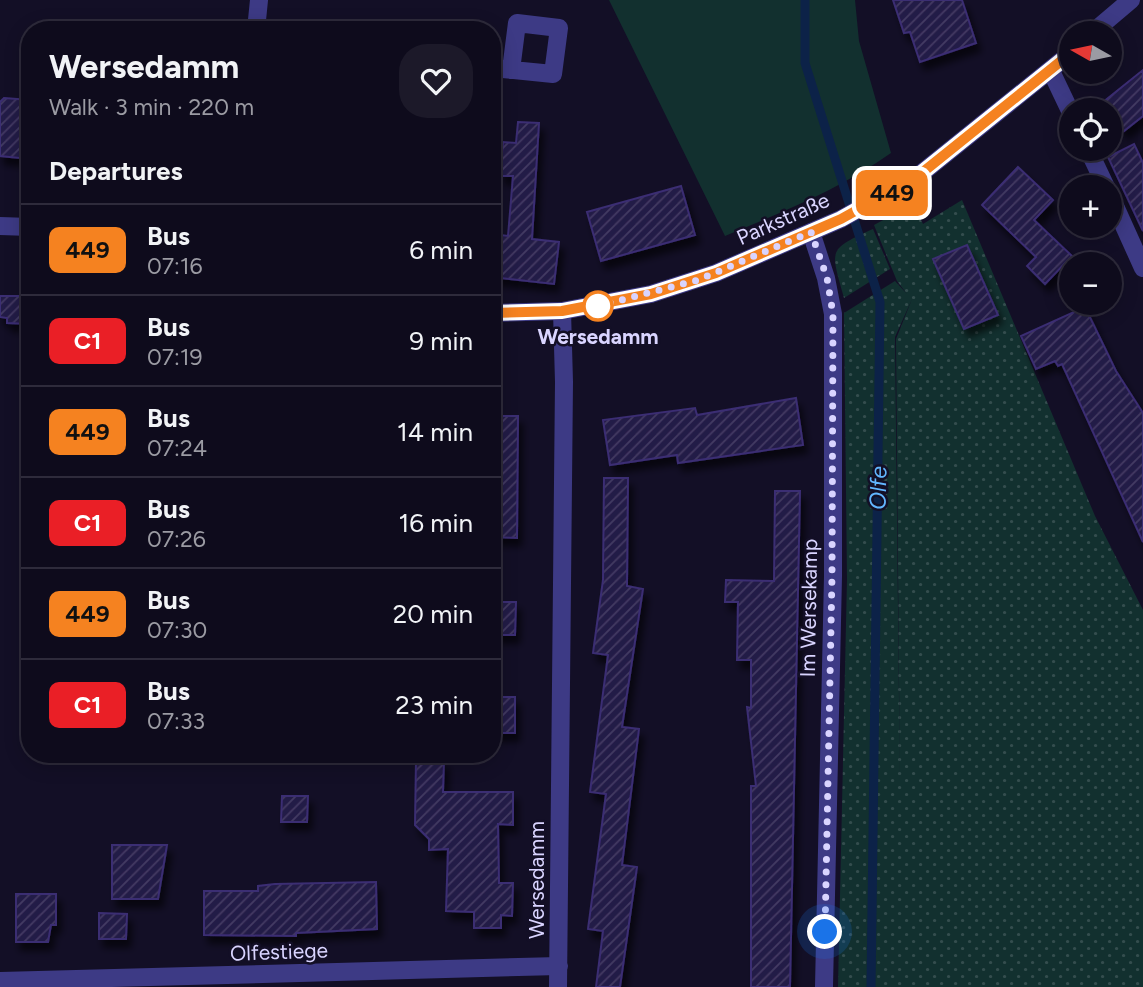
<!DOCTYPE html>
<html lang="en">
<head>
<meta charset="utf-8">
<style>
  :root { --surface:#0e0b1c; --page:#1c1929; --text:#f1f3f6; --muted:#9b9ba3; --line:#2e2b3b }
  body { margin:0; font-family:Figtree,sans-serif; background:var(--page); color:var(--text); height:100vh; display:flex; flex-direction:column; font-size:26px; white-space:nowrap }
  * { box-sizing:border-box; margin:0 }
  p { font-size:23px; color:var(--muted) }
  .icon { flex:none; width:38px; height:38px; fill:none; stroke:currentColor; stroke-width:2; stroke-linecap:round; stroke-linejoin:round }
  .map { position:relative; flex:1; overflow:hidden }
  .sheet { position:absolute; left:21px; top:21px; width:480px; height:742px; display:flex; flex-direction:column; background:var(--surface); border-radius:28px; box-shadow:0 4px 18px #0003,0 0 0 2px var(--line) }
  .sheet>* { flex:none }
  .badge { padding:0 14px; border-radius:10px; font-size:24px; line-height:46px }
  .needle { width:46px; rotate:279deg }
  .fabs { position:absolute; left:1059px; top:21px; display:grid; gap:14px }
  .fabs a { display:grid; place-items:center; width:63px; height:63px; border-radius:50%; background:var(--surface); box-shadow:0 4px 18px #0003,0 0 0 2px var(--line); font-size:35px }
  .you { position:absolute; width:35px; height:35px; margin:-18px; border:5px solid #fff; border-radius:50%; background:#1a73e8; box-shadow:0 0 0 10px #1a73e833 }
  .map>.badge { position:absolute; translate:-50% -50%; box-shadow:0 0 0 4px #fff }
  h2 { padding:0 28px; font-size:26px; line-height:63px }
  .round { display:grid; place-items:center; flex:none; width:74px; height:74px; border-radius:28px; background:var(--page) }
  .overview { display:flex; align-items:center; justify-content:space-between; height:119px; padding:0 28px }
  h1 { font-size:33px; font-weight:700; line-height:52px }
  ul { padding:0; list-style:none }
  li { display:flex; align-items:center; gap:21px; height:91px; padding:0 28px; border-top:2px solid var(--line) }
  li div { flex:1 }
  li b { display:block; font-size:26px }
  li em { font-style:normal }
  li .badge { min-width:77px; font-weight:700; text-align:center }
  .map>svg:first-child { display:block }
  .grass { fill:url(#grass-dots); fill-rule:evenodd }
  .park { fill:#12302f }
  .lines { fill:none; stroke-linecap:round; stroke-linejoin:round }
  .stream { stroke:#0c2248; stroke-width:9 }
  .building { fill:url(#building-hatch); stroke:#3b2d73; stroke-width:2; filter:url(#shadow) }
  .minor { stroke:#3d3a85; stroke-width:18 }
  .tertiary { stroke:#3d3a85; stroke-width:18 }
  .line-casing { stroke:#fff; stroke-width:16 }
  .line { stroke:#f58220; stroke-width:10 }
  .walk { stroke:#d9d4ff; stroke-width:7; stroke-dasharray:0 12.6 }
  .stop-dot { fill:#fff; stroke:#f58220; stroke-width:3.5 }
  .labels { text-anchor:middle; stroke-width:5; stroke-linejoin:round; paint-order:stroke }
  .street-label { font-size:21px; fill:#d9d4ff; stroke:#130f26 }
  .stop-label { font-size:21px; font-weight:bold; fill:#d9d4ff; stroke:#130f26 }
  .water-label { font-size:23px; font-style:italic; fill:#62b6ff; stroke:#130f26 }
</style>
</head>
<body>
<div class="map">
<svg width="1143" height="987" viewBox="0 0 1143 987">
  <defs>
    <pattern id="grass-dots" width="8" height="8" patternUnits="userSpaceOnUse" patternTransform="scale(1.75)"><rect width="8" height="8" fill="#12302f"/><path d="M2 2h.1M6 6h.1" fill="none" stroke="#344d4e" stroke-width="1.8" stroke-linecap="round"/></pattern>
    <pattern id="building-hatch" width="6" height="6" patternUnits="userSpaceOnUse" patternTransform="scale(1.75)"><rect width="6" height="6" fill="#241b47"/><path d="M-1 1l2-2M0 6l6-6M5 7l2-2" fill="none" stroke="#433b63"/></pattern>
    <filter id="shadow"><feDropShadow dx="4.5" dy="8" stdDeviation="3.5" flood-color="#0009"/></filter>
  </defs>
  <rect width="100%" height="100%" fill="#130f26"/>
  <path class="grass" d="M962,200L1095,516L1143,610V987H838L847,579L844,313L895,281L907,294L897,281L874,225L913,204L923,224ZM912,299L896,339L900,791L895,337Z
    M873,229L890,269L844,298C831,250 826,250 873,229Z"/>
  <path class="park" d="M609,0H855L859,41L891,153C840,189 785,211 725,236Z"/>
  <g class="lines">
    <path class="stream" d="M805,0V63L880,302L871,987"/>
  </g>
  <path class="building" d="M893,0H962L976,43L920,62L910,32L904,33Z
    M1143,70V116L1124,131L1102,103Z
    M4,98L30,100V159L0,156V102Z
    M518,122L539,123L532,239L559,242L554,284L492,277V234L508,236L513,176H500L503,142L516,143Z
    M1134,144L1143,163V231L1108,157Z
    M1018,167L1053,200L1034,220L1072,256L1045,284L1027,266L1036,257L982,205Z
    M681,186L695,235L601,261L587,212Z
    M967,245L998,315L964,329L933,259Z
    M0,296H30V324L7,323V318L0,317Z
    M1085,307L1116,371L1143,413V542L1062,364L1058,366L1055,361L1036,369L1021,336Z
    M796,398L803,445L678,463L677,455L610,465L603,420L695,408L697,415Z
    M492,416H518L517,538L492,537L496,448H492Z
    M604,478H628L627,586L643,589L622,727L639,729L622,865L637,867L620,987H596L603,931L588,929L606,794L590,792L608,655L593,653L603,580Z
    M775,491H800L790,987H751V786H756L747,707L751,708V660H737L738,602H725L726,580L774,581Z
    M492,602H516L515,635H492Z
    M492,697H515V733H492Z
    M416,760L444,761L443,792H513V825L498,824L499,883H513L512,916L501,915V928H474V912L446,911L448,849L429,850V839L415,825Z
    M282,796H308L307,822H281Z
    M112,845H167L158,899H112Z
    M376,882L377,929L296,933V936L204,935V891H258V886L275,884Z
    M16,894H56V925H51L48,942H16Z
    M99,913L127,914L126,939H99Z"/>
  <g class="lines">
    <path class="minor" d="M256,30L259,0
      M492,68L553,74L559,28L517,23L511,70
      M1051,71L1071,113
      M1088,149L1106,187
      M1110,195L1143,268
      M811,232L826,278L833,314V576L824,987
      M0,981L559,966
      M558,987L564,382L562,311"/>
    <path class="tertiary" d="M1092,33L1131,0
      M0,226L30,227
      M492,313L562,311L651,294L716,273L841,219L918,176L1071,53"/>
  </g>
  <g class="lines">
    <g class="line-casing">
      <path id="line" d="M492,313L562,311L651,294L716,273L841,219L918,176L1071,53"/>
    </g>
    <use href="#line" class="line"/>
    <path class="walk" d="M598,306L698,280L811,232L827,278L833,314L832,576L825,932"/>
  </g>
  <circle class="stop-dot" cx="598" cy="306" r="14"/>
  <g class="labels">
    <g class="street-label">
      <text transform="translate(783 219) rotate(-24)" y="7">Parkstraße</text>
      <text transform="translate(809 608) rotate(-89)" y="7">Im Wersekamp</text>
      <text transform="translate(537 880) rotate(-90)" y="7">Wersedamm</text>
      <text transform="translate(279 952) rotate(-2)" y="7">Olfestiege</text>
    </g>
    <g class="stop-label">
      <text x="598" y="344">Wersedamm</text>
    </g>
    <g class="water-label">
      <text transform="translate(878 488) rotate(-89)" y="8">Olfe</text>
    </g>
  </g>
</svg>
<div class="fabs">
<a><svg class="needle" viewBox="-14 -14 28 28"><path d="M0-13l5 13h-10z" fill="#e53935"/><path d="M0 13l5-13h-10z" fill="#9b9ba3"/></svg></a>
<a><svg class="icon" aria-label="locate" viewBox="0 0 24 24"><circle cx="12" cy="12" r="6"/><path d="M12 2v4M12 18v4M2 12h4M18 12h4"/></svg></a>
<a>+</a>
<a>−</a>
</div>
<div class="you" style="left:825px;top:932px"></div>
<b class="badge" style="left:892px;top:193px;background:#f58220;color:#111">449</b>
<section class="sheet">
<div class="overview"><div><h1>Wersedamm</h1><p>Walk · 3 min · 220 m</p></div><a class="round"><svg class="icon" aria-label="heart" viewBox="0 0 24 24"><path d="M12 20l-8-8c-3-5 5-10 8-4 3-6 11-1 8 4z"/></svg></a></div>
<h2>Departures</h2>
<ul>
<li><span class="badge" style="background:#f58220;color:#111">449</span><div><b>Bus</b><p>07:16</p></div><em>6 min</em></li>
<li><span class="badge" style="background:#ea1f26;color:#fff">C1</span><div><b>Bus</b><p>07:19</p></div><em>9 min</em></li>
<li><span class="badge" style="background:#f58220;color:#111">449</span><div><b>Bus</b><p>07:24</p></div><em>14 min</em></li>
<li><span class="badge" style="background:#ea1f26;color:#fff">C1</span><div><b>Bus</b><p>07:26</p></div><em>16 min</em></li>
<li><span class="badge" style="background:#f58220;color:#111">449</span><div><b>Bus</b><p>07:30</p></div><em>20 min</em></li>
<li><span class="badge" style="background:#ea1f26;color:#fff">C1</span><div><b>Bus</b><p>07:33</p></div><em>23 min</em></li>
</ul>
</section>
</div>
</body>
</html>
